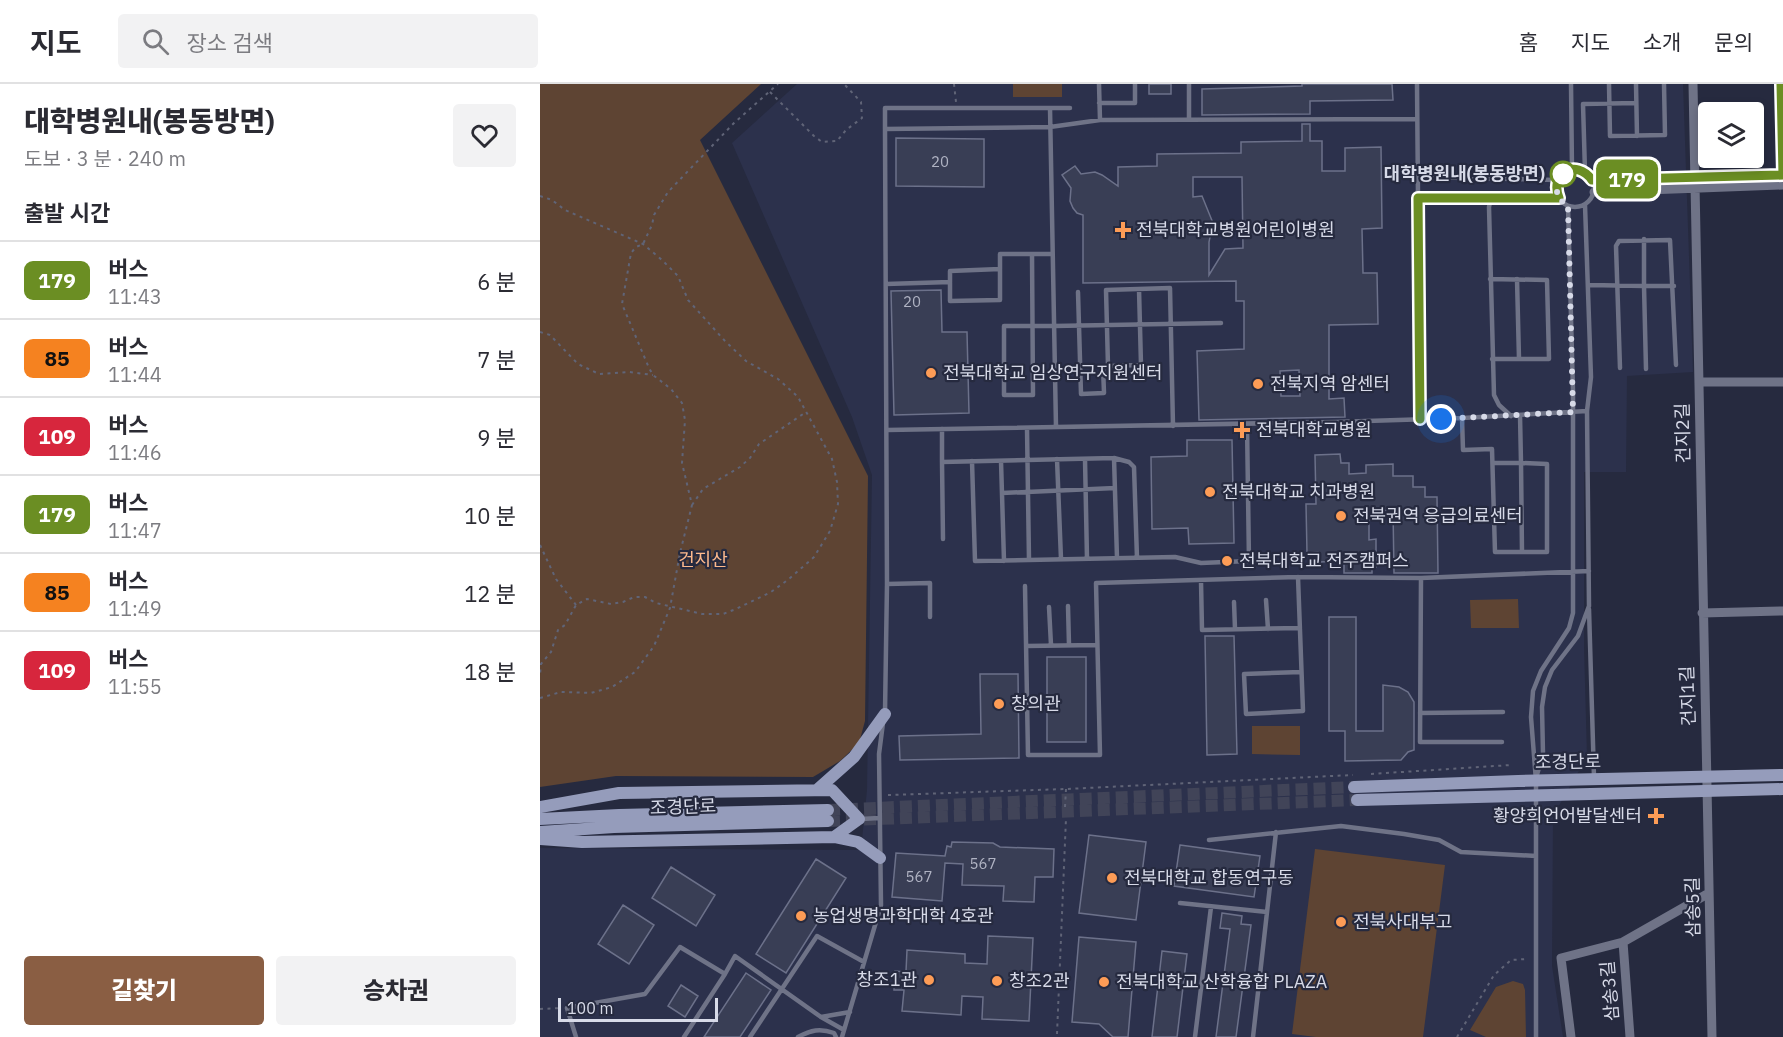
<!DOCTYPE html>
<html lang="ko">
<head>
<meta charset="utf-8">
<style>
  :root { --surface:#fff; --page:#f2f2f3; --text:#2b2b33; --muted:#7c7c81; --line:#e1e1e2; --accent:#8a5e43 }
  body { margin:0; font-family:"IBM Plex Sans","Noto Sans KR",sans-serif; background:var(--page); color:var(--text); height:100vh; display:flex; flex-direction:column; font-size:22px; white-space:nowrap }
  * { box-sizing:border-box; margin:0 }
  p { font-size:20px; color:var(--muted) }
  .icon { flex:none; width:33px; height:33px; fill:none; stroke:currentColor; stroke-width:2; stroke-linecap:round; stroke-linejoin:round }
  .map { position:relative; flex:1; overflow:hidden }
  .drawer { display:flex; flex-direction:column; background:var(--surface); width:540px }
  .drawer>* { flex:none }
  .badge { padding:0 12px; border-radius:9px; font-size:21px; line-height:39px }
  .controls { position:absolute; left:1158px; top:18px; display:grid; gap:12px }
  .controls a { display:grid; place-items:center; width:66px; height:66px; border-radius:6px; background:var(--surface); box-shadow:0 3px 9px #0003; font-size:30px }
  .scale { position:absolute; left:18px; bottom:15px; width:160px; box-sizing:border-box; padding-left:6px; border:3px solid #d7dae8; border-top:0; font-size:16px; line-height:21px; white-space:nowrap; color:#d7dae8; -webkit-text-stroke:4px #262a3f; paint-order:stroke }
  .you { position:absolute; width:30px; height:30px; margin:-15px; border:4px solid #fff; border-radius:50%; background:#1a73e8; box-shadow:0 0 0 9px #1a73e833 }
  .map>.badge { position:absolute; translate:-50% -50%; box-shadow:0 0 0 3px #fff }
  h2 { padding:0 24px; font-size:22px; line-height:54px }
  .round { display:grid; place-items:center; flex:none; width:63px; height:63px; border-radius:6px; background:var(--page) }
  .head { display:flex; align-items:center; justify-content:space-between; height:102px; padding:0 24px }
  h1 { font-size:28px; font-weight:800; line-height:45px }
  .cta { display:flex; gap:12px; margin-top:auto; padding:12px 24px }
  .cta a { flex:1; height:69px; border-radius:6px; background:var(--accent); color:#fff; font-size:24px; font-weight:800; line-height:69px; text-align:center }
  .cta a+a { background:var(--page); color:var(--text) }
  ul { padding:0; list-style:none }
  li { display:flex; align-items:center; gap:18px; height:78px; padding:0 24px; border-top:2px solid var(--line) }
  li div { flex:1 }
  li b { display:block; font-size:22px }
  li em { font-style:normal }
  li .badge { min-width:66px; font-weight:700; text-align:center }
  header { display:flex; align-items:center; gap:36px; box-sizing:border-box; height:84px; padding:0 30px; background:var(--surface); border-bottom:2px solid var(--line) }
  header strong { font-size:28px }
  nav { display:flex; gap:33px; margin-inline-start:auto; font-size:21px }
  .search { width:420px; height:54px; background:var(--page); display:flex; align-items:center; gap:15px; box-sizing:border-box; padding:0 21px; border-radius:6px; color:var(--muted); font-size:22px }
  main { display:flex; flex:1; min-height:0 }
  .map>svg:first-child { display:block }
  .built { fill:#2c314c }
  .green { fill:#5e4433 }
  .building { fill:#393e55; stroke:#6c718a; stroke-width:1.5; fill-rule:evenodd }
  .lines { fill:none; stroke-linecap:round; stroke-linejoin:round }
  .secondary-tunnel { stroke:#414458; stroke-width:12; stroke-dasharray:12 6; stroke-linecap:butt }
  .path { stroke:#606477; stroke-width:2; stroke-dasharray:3 4.5; stroke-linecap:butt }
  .lane { stroke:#6f7387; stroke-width:4.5 }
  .street { stroke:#6f7387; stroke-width:9 }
  .secondary { stroke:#959cbb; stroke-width:12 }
  .line-casing { stroke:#fff; stroke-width:14 }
  .line { stroke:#6b8e23; stroke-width:9 }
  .walk { stroke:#d7dae8; stroke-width:6; stroke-dasharray:0 10.8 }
  .stop-dot { fill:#fff; stroke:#6b8e23; stroke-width:3 }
  .poi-dot { fill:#fd9c56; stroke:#262a3f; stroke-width:2 }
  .labels { text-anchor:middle; stroke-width:4.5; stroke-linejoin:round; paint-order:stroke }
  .number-label { font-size:15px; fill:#b0b3c3 }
  .stop-label { font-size:18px; font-weight:bold; fill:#d7dae8; stroke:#262a3f; text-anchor:end }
  .poi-label { font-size:18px; fill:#d7dae8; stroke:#262a3f; text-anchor:start }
  .street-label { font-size:18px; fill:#d7dae8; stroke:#262a3f }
  .park-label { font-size:18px; fill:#fdb98c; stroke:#262a3f }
</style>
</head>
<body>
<header>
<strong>지도</strong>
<div class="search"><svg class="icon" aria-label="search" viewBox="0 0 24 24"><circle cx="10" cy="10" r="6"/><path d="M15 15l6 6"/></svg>장소 검색</div>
<nav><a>홈</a><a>지도</a><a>소개</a><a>문의</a></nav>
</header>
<main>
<section class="drawer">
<div class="head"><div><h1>대학병원내(봉동방면)</h1><p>도보 · 3 분 · 240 m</p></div><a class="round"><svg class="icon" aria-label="heart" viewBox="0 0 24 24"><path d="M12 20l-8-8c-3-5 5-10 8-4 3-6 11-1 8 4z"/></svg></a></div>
<h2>출발 시간</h2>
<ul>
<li><span class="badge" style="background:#6b8e23;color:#fff">179</span><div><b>버스</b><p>11:43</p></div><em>6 분</em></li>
<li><span class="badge" style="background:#f58220;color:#111">85</span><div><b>버스</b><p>11:44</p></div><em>7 분</em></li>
<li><span class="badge" style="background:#d7263d;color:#fff">109</span><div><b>버스</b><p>11:46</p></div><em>9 분</em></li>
<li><span class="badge" style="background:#6b8e23;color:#fff">179</span><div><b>버스</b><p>11:47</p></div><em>10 분</em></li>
<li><span class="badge" style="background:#f58220;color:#111">85</span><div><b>버스</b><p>11:49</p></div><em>12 분</em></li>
<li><span class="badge" style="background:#d7263d;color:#fff">109</span><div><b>버스</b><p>11:55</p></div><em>18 분</em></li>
</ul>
<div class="cta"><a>길찾기</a><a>승차권</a></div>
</section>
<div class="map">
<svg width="1243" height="953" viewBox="0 0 1243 953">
  <rect width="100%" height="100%" fill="#262a3f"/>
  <path class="built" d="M257,0H1143L1153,288L1087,292L1086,388H1044V563L1047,673L1013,732L1012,882L1023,953H0V764L321,766L327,706L332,391L312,333L192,59Z"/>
  <path class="green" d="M0,0H221L160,56L328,392L325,637L319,659L300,677L273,693L76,692L0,703Z
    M473,0H522V13H473Z
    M978,515L979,544H931L930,516Z
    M712,642H760V671L712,670Z
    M775,765L905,781L883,953H776L752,950Z
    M973,897L983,900L985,906L986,953H946L930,946L956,903Z"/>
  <path class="building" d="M609,0H631V10H609Z
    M762,0H852L853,16L770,17V30L662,31V5L762,2Z
    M762,40H770V57H782V87H805V64L841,63L842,144L822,145L823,189H837L838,240L789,241V315L804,314L805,333L659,336L657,267L704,265V217H696V197L543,199V131L537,129L533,124L530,117L531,104L522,91L535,82L541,90L555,88L562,91L578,102V83L617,82V70L701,69V58L762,57ZM653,93H702L703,164L685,165L669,191V158L673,139L662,112L653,113ZM759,286L760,312H741L740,287Z
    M356,54L444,55V103L356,102Z
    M401,206L402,248H427L429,329L354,331L351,207Z
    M647,356H692L694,459L649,460L648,444L612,445L611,373L647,372Z
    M800,370L801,379H809V390L826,389V381L853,380V392H873V403H885V413H897L898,489H854L853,426L836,427V436H829V456L836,455V483L832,484V489H804V477L779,478L778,468L767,469L766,420H776L775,371Z
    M789,533H816V647H843V601L859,603L868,608L874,618V666L868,668L861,676L805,677V647H789Z
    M665,552H694L697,670L667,671Z
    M507,573H546V658H507Z
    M440,590H478L479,674L360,676L359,652L441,650Z
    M549,751L606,758L596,836L539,829Z
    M412,758L453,759L460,763L514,765L513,793H495L494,818L463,817L464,802L422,801L423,780L405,779L402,817L352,813L356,769L405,772L407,762L411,763Z
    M640,761L720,772L714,813L634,802Z
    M276,775L306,794L246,889L216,870Z
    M131,783L175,811L156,842L112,814Z
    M83,821L114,841L89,880L58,860Z
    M682,829L702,832L701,840L711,841L696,953H676L690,845L680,844Z
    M448,852L493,854L489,937L442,935L443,913L422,912L421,931L362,927L364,906H354L355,887L366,888L367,866L425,870V879L447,880Z
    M539,853L596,858L588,953H573L559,940L532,938Z
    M622,867L647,870L637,953H612Z
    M206,889L231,906L200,953H164Z
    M141,901L158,912L145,933L128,922Z"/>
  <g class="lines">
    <path class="secondary-tunnel" d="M288,726L814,703
      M288,737L817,716"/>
    <path class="path" d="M414,0L416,18
      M230,8L274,52L282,58L297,57L306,46L322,34L321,18L304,0
      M0,112L12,116L25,126L103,160L122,176L138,192L148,216L185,257L206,277L238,295L258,313L292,375L297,398L298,420L290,447L274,473L249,495L231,508L196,525L183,530H162L116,519L105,513H94L83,518L71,520L47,515L36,521L25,541L18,546L11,568L1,580L0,591
      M0,248L10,251L38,280L59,290L89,288L113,291
      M152,421L163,405L200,383L210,374L219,360L266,328
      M0,461L16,495L36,521
      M0,614L21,608L51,609L72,603L95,588L114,562L130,524L140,469L152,421L142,379L145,336L142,319L131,305L113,291L109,284L82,220L91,169L96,163L103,160L112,141L114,131L128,108L194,39L238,0
      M831,690L971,681
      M348,711L526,705L813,691
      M525,723L526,705
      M0,925L21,924
      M517,950L526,734
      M917,953L954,891L971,876L987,875"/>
    <path class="lane" d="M559,0L560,36
      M649,0V35
      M877,0L880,335
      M1031,0L1032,85
      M1069,0L1070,52L1125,51L1124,0
      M1096,0L1097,52
      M559,19H595V0
      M510,24H530
      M345,45V24H510L516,343
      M1016 104a19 19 0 1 1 38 0a19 19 0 1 1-38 0Z
      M1045,88L1043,20L1096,19
      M878,93L1018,96
      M878,114H1019
      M951,114L949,123L954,311L959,321L971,332
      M1104,155V202H1134
      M512,170H492L493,311H464V242H514L681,239
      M460,185L410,187V217L460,216V170H492
      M950,195L1007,196L1009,275H952
      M977,195L979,275
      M346,200L410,198
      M1049,201L1104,202L1106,285
      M599,205L601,281L568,282L566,206L630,204L633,342
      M538,208L541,310L564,309L563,283L568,282
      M1080,284L1076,162L1079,157L1130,156L1136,281
      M922,334L923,366L952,365L955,468H1007V380L981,379L980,331
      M487,344L489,476
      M402,345V378
      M347,346L795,338L922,334L1047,327
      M574,374L589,378L594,383L597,474
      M517,375L521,475
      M545,375L547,475
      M432,377L435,477L635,473L661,479L709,477L707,340
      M461,377L464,477
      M953,379H981L982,468
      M462,409L575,404
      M403,455L402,378L574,374L577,474
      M758,493L763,627L706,630L704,590L761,588
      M881,494L880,658H962
      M661,497L662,546L760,544
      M347,500L390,499V533
      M485,502L488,671H560L556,499L758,493L881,494L1049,487
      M726,516L728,545
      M694,518L695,545
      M528,522L529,561
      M509,523L511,561
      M1049,525L1054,693
      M486,562L557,561
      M345,628L347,500L345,45L510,43L560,36L877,35
      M880,629L963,628
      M996,694L1003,670L1002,623L1005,603L1012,586L1038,552L1049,522L1047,327L1051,293L1045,121
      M321,735L339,734
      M669,756L801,742L864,750L899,756L921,768L996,772
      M640,819L727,828
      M281,933L310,928
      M36,953L27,924L105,910L140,863L185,890L195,872L281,933L304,946
      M144,953L185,890
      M210,953L277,852L324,878
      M258,953C271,946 280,944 294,949L296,953
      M302,953L341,821L339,670L343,639
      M655,953L671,823
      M713,953L736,748
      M996,953V697L991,633L993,607L1001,587L1029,544L1033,529V307L1028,122"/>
    <path class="street" d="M1153,0L1172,953
      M1241,0L1243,95
      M1052,96L1243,91
      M1054,108L1243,101
      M1159,298H1243
      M1162,529L1243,527
      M1031,953L1021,874L1083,858
      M1090,953L1083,858L1169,809"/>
    <path class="secondary" d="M814,703L978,697L1243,691
      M278,705L314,673L345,630
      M817,716L1243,705
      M0,723L79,709L292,706L319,735L294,753
      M0,735L79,731L288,726
      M0,748L74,743L288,737
      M0,755L42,758L294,753L318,758L340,774"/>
  </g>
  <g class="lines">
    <g class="line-casing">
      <path id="line" d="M880,335L878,114H1019C1009,89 1036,74 1052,96L1243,91L1241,0"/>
    </g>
    <use href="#line" class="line"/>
    <path class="walk" d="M901,335L1033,328L1028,122C1015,114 1013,101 1023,90"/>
  </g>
  <circle class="stop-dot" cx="1023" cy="90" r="12"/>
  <g class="poi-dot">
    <path d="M580 137h6v6h6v6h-6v6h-6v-6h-6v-6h6z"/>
    <circle cx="391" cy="289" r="6"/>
    <circle cx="718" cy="300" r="6"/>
    <path d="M699 337h6v6h6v6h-6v6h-6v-6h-6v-6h6z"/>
    <circle cx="670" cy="408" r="6"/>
    <circle cx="801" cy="432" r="6"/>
    <circle cx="687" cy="477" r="6"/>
    <circle cx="459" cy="620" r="6"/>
    <path d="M1113 723h6v6h6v6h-6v6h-6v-6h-6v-6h6z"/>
    <circle cx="572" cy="794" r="6"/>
    <circle cx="261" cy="832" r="6"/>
    <circle cx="801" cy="838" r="6"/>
    <circle cx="389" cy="896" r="6"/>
    <circle cx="457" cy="897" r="6"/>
    <circle cx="564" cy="898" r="6"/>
  </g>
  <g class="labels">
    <g class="number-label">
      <text x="400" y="83">20</text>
      <text x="372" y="223">20</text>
      <text x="443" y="785">567</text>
      <text x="379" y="798">567</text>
    </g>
    <g class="stop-label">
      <text x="1005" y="96">대학병원내(봉동방면)</text>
    </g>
    <g class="poi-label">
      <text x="596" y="152">전북대학교병원어린이병원</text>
      <text x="403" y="295">전북대학교 임상연구지원센터</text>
      <text x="730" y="306">전북지역 암센터</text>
      <text x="716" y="352">전북대학교병원</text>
      <text x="682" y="414">전북대학교 치과병원</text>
      <text x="813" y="438">전북권역 응급의료센터</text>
      <text x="699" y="483">전북대학교 전주캠퍼스</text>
      <text x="471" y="626">창의관</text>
      <text x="1102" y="738" text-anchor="end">황양희언어발달센터</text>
      <text x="584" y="800">전북대학교 합동연구동</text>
      <text x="273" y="838">농업생명과학대학 4호관</text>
      <text x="813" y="844">전북사대부고</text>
      <text x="377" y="902" text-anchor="end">창조1관</text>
      <text x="469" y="903">창조2관</text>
      <text x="576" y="904">전북대학교 산학융합 PLAZA</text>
    </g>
    <g class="street-label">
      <text transform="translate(1143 349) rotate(-91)" y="6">건지2길</text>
      <text transform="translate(1148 612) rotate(-92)" y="6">건지1길</text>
      <text transform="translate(1028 678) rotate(-1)" y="6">조경단로</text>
      <text transform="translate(143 723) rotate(-2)" y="6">조경단로</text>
      <text transform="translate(1153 823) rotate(-91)" y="6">삼송5길</text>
      <text transform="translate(1070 907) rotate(-95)" y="6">삼송3길</text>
    </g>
    <g class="park-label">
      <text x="163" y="482">건지산</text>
    </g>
  </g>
</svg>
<div class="controls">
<a><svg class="icon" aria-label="layers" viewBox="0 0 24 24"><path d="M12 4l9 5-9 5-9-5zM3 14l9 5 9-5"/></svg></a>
</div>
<div class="scale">100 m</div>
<div class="you" style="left:901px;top:335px"></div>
<b class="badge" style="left:1087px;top:95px;background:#6b8e23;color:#fff">179</b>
</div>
</main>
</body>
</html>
